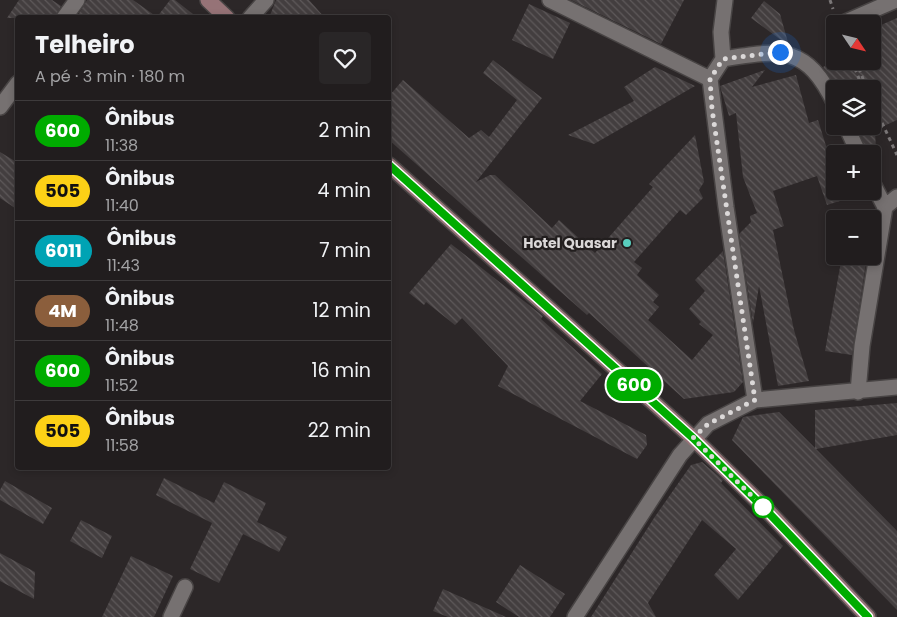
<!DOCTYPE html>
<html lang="pt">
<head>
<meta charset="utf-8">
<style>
  :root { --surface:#211d1e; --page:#292627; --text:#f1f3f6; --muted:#a2a2a4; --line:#3e3b3c }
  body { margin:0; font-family:Poppins,sans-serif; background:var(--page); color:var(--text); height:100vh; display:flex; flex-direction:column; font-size:19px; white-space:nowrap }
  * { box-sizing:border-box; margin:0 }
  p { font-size:16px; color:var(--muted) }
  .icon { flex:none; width:28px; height:28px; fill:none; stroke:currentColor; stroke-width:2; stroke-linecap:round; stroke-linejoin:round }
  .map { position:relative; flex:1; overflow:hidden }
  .details { position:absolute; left:15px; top:15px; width:376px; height:455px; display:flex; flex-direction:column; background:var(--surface); border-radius:5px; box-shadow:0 2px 8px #0003,0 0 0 1px var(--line) }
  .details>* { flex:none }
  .badge { padding:0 10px; border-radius:16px; font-size:18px; line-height:32px }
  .needle { width:32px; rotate:125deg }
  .buttons { position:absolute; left:826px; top:15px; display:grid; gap:10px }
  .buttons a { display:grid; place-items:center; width:55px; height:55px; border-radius:5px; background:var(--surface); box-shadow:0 2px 8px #0003,0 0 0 1px var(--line); font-size:25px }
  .you { position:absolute; width:25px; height:25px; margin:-12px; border:4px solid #fff; border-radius:50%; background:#1a73e8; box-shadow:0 0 0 8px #1a73e833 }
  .map>.badge { position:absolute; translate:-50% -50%; box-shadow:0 0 0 2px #fff }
  .round { display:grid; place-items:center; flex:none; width:52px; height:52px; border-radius:5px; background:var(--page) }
  .head { display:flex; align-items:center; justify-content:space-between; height:85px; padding:0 20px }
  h1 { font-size:24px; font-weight:700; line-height:38px }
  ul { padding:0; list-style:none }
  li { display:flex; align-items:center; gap:15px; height:60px; padding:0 20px; border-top:1px solid var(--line) }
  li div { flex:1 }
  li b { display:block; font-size:19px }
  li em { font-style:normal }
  li .badge { min-width:55px; font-weight:700; text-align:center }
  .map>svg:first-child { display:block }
  .building { fill:url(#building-back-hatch) }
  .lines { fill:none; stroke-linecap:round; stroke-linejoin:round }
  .street-casing { stroke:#484444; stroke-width:18 }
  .secondary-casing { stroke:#484444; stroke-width:18 }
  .path { stroke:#7b7778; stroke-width:3; stroke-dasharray:4 4; stroke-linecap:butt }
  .street { stroke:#767171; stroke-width:15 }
  .secondary { stroke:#967377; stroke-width:15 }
  .line-casing { stroke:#fff; stroke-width:11 }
  .line { stroke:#00ac00; stroke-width:8 }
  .walk { stroke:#dbd8d8; stroke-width:5; stroke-dasharray:0 9 }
  .poi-dot { fill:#59cebe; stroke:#221e1e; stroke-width:2 }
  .stop-dot { fill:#fff; stroke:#00ac00; stroke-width:2.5 }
  .labels { text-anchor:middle; stroke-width:4.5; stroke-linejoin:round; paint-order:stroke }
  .poi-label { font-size:14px; font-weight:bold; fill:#dbd8d8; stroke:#221e1e; text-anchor:end }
</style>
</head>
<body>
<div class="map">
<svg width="897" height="617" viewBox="0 0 897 617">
  <defs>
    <pattern id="building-back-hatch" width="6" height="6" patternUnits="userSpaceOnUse" patternTransform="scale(1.25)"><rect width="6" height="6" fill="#433e3f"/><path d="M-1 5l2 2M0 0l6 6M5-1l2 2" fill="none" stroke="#5e595a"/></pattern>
  </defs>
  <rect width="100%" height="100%" fill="#2c2728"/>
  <path class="building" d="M19,0H52L61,6L55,18H7Z
    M87,0H133L157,17L170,0H175L198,18H76Z
    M276,0H309L325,18H269Z
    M571,0H684L661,44Z
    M764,1L780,14L789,46L751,18Z
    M529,4L570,23L553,59L512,40Z
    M897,18V120L875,130L877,172L872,164V154H868L856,126H872V89H837L823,67L835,61H872V29Z
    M493,60L542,98L476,182L490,175H495L552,228L559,220L595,253L653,187L649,184L695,135L704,182L699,190L703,198L686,215L680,210L634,262L642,268L637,275L659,295L653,302L659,307L648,320L692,360L713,335L699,324L701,322L689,309L705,291L695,280L723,251L743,382L734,392L684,399L589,313L587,315L389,140V96L403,80L469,138L481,130L489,137L517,100L483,73Z
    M655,67L695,86L594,144L568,135L634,101L624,87Z
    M765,70L752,87L796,75L809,123L818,120L835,175V191H840L843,200L827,205L817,176L773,191L784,226L773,230L794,330L809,381L778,386L759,286L753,323L739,234L751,222L750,216L757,213L743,177L736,113L729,116L720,86Z
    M0,152L18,163V210L0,198Z
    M451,244L543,316L541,319L602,374L580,401L646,435L647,445L637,459L498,386L508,366L462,318L455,325L426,302L424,305L409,293Z
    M842,256H867L852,355L825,351Z
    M897,403V435L816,449L897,531V610L732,440L743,417L779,412L815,448V410Z
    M702,462L723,480L721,483L783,546L738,600L714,575L736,549L702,520L648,603L656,617H591L654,518L691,465Z
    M164,478L214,503L224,482L266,503L257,522L287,537L279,552L243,534L219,583L190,569L212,523L156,495Z
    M5,481L52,508L43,524L0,500V490Z
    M81,520L112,536L102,558L70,541Z
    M0,553L35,572L34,599L0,581Z
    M131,556L173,576L154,617H102Z
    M520,565L565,594L550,617H519L496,602Z
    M443,589L506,617H448L433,611Z"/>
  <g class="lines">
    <g class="street-casing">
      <path id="street" d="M550,0L710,79
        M725,0L721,32L723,59L710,79L726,207L755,400
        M64,18L77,0
        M250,18L266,0
        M841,24L896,0
        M723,59C781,50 806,44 835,104
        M0,107L18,83
        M846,126L859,154
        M872,182L885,207
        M858,392L862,346L885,207L897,197
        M171,617L185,587
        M575,617L680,455L708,424L755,400L897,387"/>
    </g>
    <g class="secondary-casing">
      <path id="secondary" d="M208,0L227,18
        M389,165L693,438L764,507L868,617"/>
    </g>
    <path class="path" d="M830,0L833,9
      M826,61L835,57
      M852,61L863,89
      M856,61L867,89
      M872,101L897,155
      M872,111L878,124L884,130"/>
    <use href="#street" class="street"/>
    <use href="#secondary" class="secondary"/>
  </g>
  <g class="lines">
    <g class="line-casing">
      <path id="line" d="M389,165L693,438L764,508L868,617"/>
    </g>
    <use href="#line" class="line"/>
    <path class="walk" d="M763,507L693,438L708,424L755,400L712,109L710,79L723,59L780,52"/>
  </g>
  <circle class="poi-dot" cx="627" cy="243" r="5"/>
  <circle class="stop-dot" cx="763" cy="507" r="10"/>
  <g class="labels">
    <g class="poi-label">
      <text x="617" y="248">Hotel Quasar</text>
    </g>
  </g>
</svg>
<div class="buttons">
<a><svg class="needle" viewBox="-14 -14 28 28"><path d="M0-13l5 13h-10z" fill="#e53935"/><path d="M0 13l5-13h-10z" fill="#a2a2a4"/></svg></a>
<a><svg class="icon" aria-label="layers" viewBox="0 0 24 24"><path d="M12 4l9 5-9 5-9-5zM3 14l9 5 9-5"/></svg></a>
<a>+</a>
<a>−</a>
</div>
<div class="you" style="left:780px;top:52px"></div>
<b class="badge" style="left:634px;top:385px;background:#00ac00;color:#fff">600</b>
<section class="details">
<div class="head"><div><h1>Telheiro</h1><p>A pé · 3 min · 180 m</p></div><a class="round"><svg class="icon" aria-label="heart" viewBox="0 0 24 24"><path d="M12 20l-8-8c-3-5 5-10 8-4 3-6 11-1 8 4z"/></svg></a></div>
<ul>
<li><span class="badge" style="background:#00ac00;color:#fff">600</span><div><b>Ônibus</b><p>11:38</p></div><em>2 min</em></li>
<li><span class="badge" style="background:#fcd116;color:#111">505</span><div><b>Ônibus</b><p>11:40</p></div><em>4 min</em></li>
<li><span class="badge" style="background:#00a3b4;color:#fff">6011</span><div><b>Ônibus</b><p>11:43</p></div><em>7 min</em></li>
<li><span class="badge" style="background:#8b5e3c;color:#fff">4M</span><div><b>Ônibus</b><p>11:48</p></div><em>12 min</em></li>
<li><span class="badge" style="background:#00ac00;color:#fff">600</span><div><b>Ônibus</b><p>11:52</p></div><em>16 min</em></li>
<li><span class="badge" style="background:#fcd116;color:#111">505</span><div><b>Ônibus</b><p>11:58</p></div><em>22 min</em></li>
</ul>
</section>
</div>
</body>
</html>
